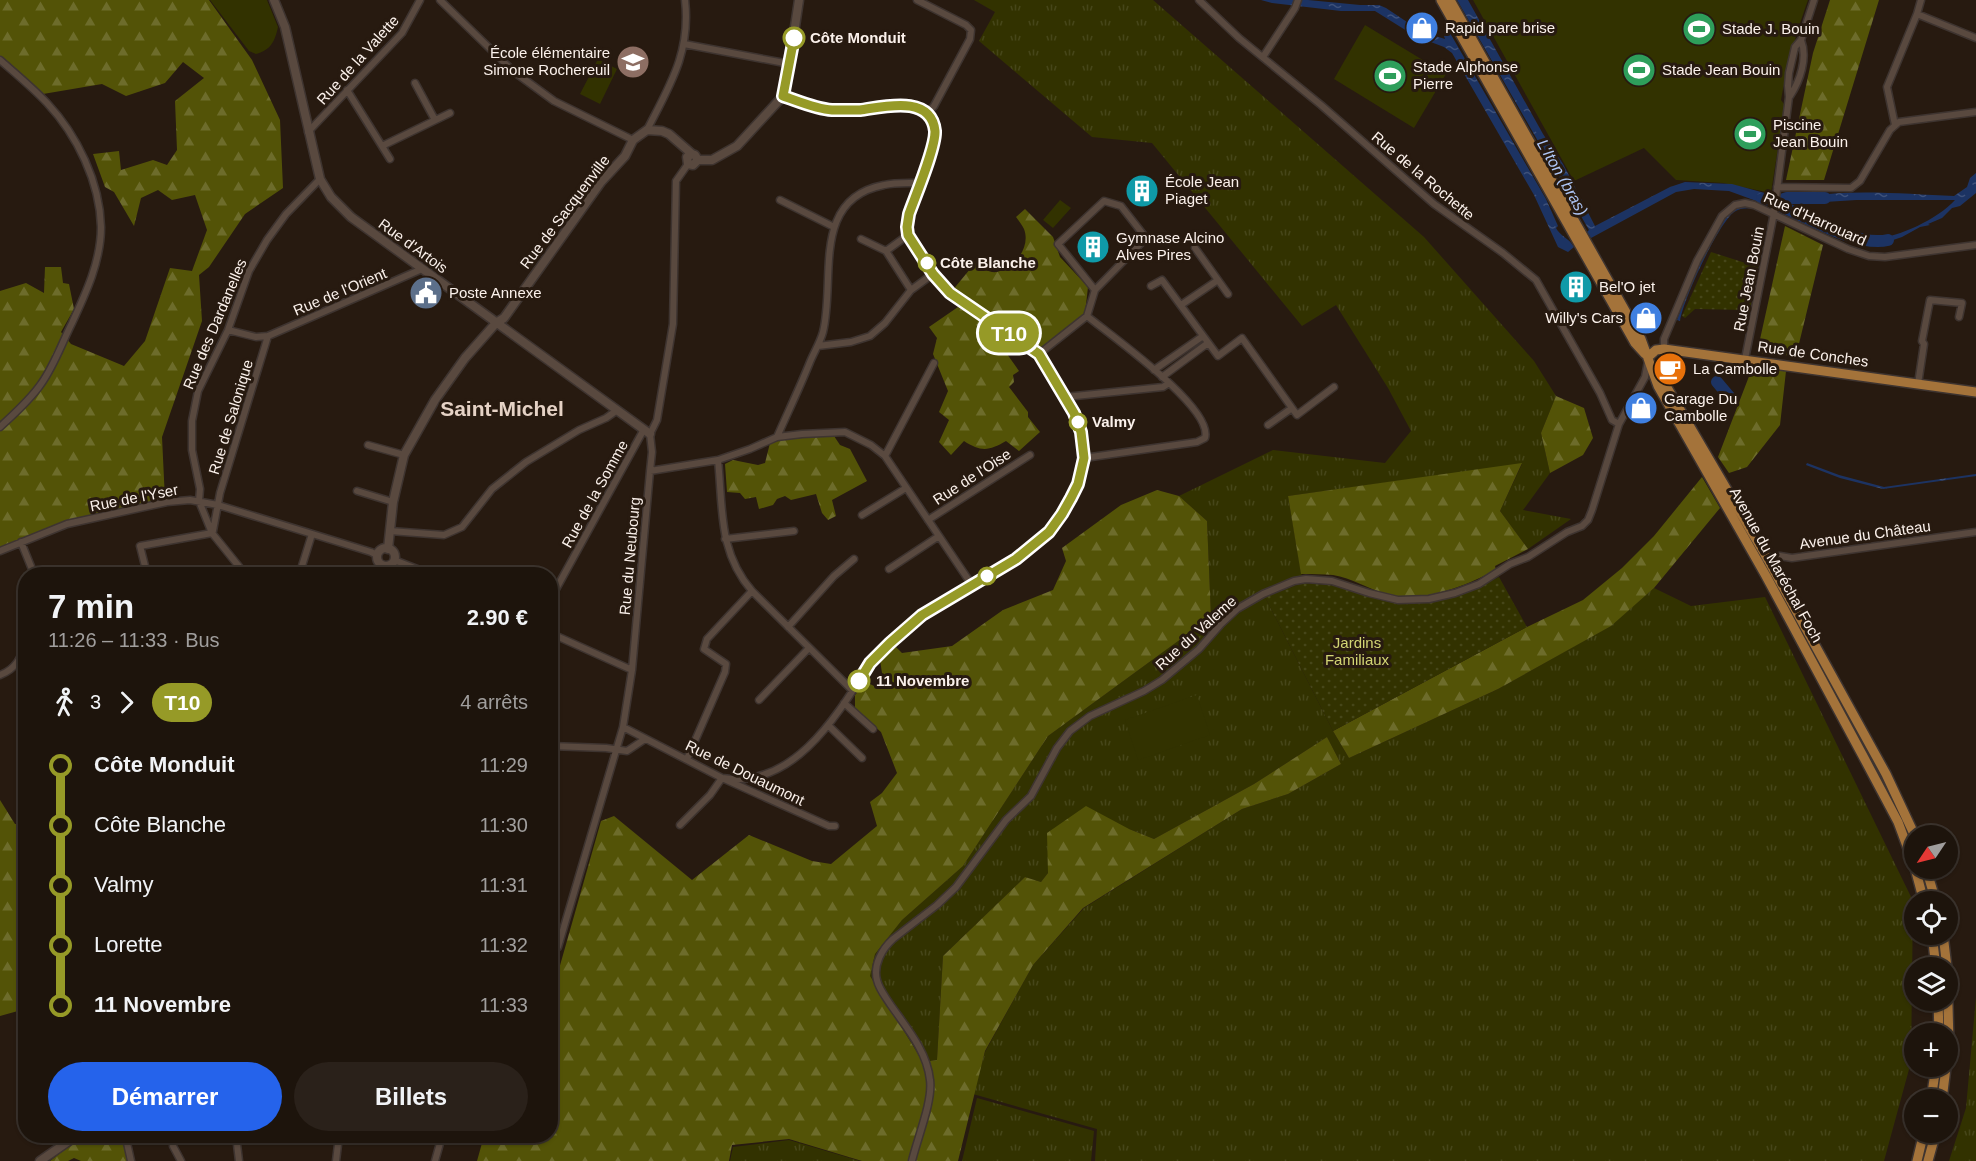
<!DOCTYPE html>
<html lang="fr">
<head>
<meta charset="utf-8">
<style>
  :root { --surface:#1d140c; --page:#2a211a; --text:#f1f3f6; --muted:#a09e9d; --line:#3b332d; --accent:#2563eb }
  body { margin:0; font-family:Helvetica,sans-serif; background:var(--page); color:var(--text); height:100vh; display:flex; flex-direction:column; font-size:22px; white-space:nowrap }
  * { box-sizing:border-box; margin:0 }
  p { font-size:20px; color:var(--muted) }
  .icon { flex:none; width:33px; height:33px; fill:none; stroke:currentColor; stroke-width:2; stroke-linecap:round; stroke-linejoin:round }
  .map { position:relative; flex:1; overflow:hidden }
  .drawer { position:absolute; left:18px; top:567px; width:540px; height:576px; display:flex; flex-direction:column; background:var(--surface); border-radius:24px; box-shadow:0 2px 4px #0004,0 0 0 2px var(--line) }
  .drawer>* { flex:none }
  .badge { padding:0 12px; border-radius:20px; font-size:21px; line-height:39px }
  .needle { width:39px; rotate:235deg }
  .buttons { position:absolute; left:1904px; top:825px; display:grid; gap:12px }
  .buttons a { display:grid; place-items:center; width:54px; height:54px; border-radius:50%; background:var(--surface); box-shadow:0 2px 4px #0004,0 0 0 2px var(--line); font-size:30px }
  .map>.badge { position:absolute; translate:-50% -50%; box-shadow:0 0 0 3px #fff }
  .legs { display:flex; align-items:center; gap:9px; height:66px; padding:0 30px; font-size:20px }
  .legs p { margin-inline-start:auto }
  .overview { display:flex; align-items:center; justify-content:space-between; height:102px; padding:0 30px }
  h1 { font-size:33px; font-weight:800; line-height:45px }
  .cta { display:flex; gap:12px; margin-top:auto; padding:12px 30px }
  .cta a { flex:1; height:69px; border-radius:36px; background:var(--accent); color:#fff; font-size:24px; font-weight:800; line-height:69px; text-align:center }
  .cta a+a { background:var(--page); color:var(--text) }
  ul { padding:0 30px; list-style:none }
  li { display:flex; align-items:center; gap:21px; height:60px; font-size:22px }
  li i { display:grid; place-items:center; width:9px; height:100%; margin:0 8px; background:currentColor }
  li i::after { content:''; width:15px; height:15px; margin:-8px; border:4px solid; border-radius:50%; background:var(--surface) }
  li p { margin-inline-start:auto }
  li:first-child i { background:linear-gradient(#0000 50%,currentColor 0) }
  li:last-child i { background:linear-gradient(currentColor 50%,#0000 0) }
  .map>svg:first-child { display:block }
  .grass { fill:url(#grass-tufts) }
  .forest { fill:url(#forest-firs) }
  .park { fill:url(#park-dots) }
  .pitch { fill:#323200 }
  .water { fill:url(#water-ripples) }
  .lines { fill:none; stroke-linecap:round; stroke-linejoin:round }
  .river { stroke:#1c3363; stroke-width:12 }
  .street-casing { stroke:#3e3430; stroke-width:9 }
  .secondary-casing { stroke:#3e3430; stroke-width:11 }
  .primary-casing { stroke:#3e3430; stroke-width:12 }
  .street { stroke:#59493f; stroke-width:6 }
  .secondary { stroke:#59493f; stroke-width:8 }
  .primary { stroke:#a4733a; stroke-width:9 }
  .line-1-casing { stroke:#fff; stroke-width:14 }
  .line-1 { stroke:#969a27; stroke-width:9 }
  .stop-1-dot { fill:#fff; stroke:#969a27; stroke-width:3 }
  .labels { text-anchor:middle; stroke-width:6; stroke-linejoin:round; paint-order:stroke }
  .poi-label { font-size:15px; fill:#fbf1eb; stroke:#271a10; text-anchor:start }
  .stop-label { font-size:15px; font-weight:bold; fill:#fbf1eb; stroke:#271a10; text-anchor:start }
  .street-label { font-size:15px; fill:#fbf1eb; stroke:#271a10 }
  .park-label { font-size:15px; fill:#d2d574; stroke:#271a10 }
  .water-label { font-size:16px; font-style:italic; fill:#aec6f6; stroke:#271a10 }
  .district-label { font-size:21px; font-weight:bold; fill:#e5d2c5; stroke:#271a10 }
</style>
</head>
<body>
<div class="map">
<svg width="1976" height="1161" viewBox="0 0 1976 1161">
  <defs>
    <pattern id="grass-tufts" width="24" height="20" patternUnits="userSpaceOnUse" patternTransform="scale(1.5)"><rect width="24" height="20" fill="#323200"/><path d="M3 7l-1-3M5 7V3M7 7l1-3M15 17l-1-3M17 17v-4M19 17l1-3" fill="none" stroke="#464619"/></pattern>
    <pattern id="forest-firs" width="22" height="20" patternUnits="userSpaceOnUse" patternTransform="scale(1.5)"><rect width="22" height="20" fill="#535307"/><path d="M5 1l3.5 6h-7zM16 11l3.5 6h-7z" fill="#6d6c2b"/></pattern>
    <pattern id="park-dots" width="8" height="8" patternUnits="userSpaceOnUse" patternTransform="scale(1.5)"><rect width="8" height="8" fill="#323200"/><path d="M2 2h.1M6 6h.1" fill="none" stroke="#464619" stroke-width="1.8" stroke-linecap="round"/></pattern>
    <pattern id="water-ripples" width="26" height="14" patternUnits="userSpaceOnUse" patternTransform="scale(1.5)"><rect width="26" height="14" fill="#1c3363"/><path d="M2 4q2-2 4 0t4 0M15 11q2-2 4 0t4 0" fill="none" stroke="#3e517a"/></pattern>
  </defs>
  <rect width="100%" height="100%" fill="#271a10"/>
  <path class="grass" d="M974,0H1153L1424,237L1534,361L1556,396L1541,433L1550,473L1523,510L1571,519L1528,549L1500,511L1522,464L1288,496L1303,583L1265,597L1333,731L1349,758L1498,689L1610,626L1654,588L1691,606L1765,597L1913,901L1911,1062L1884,1161H1095L1097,1129L973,1094L985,1052L1033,965L1084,908L1242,809L1288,794L1341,764L1327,737L1254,784L1154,839L1129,829L1048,873L1041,882L1025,877L943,956L937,1060L923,1062L869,976L875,954L902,920L963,866L1048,736L1211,617L1207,521L1179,496L1273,450L1385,463L1411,431L1388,388L1336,305L1302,326L1152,143L1092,137L979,41L995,12Z
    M1976,997V1161H1949L1966,1108Z
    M977,1098L1094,1131L1091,1161H962Z
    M789,1140L860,1161H730L733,1147Z"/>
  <path class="forest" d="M0,0H209L252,60L280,120L283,188L245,214L209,267L199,275L202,321L162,437L165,500L64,523L0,549V291L26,283L44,293L45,267H61L63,283L69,284L74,309L61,332L71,344L124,366L145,341L170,268L192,271L207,230L195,195L172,200L158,190L141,198L134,226L114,192L105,187L93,154L119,151L121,170L153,160L167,165L177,150L175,101L204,78L183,62L165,83L126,96L102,84L43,94L0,56Z
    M1830,0H1879L1824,180H1786L1813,53Z
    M1025,209L1053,237L1060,257L1088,287L1085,313L1044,347L1039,348L1031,345L952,291L975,263C982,268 988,273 997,272C1015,268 1031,247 1024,229C1022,225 1019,221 1016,217Z
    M1785,226L1823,245L1796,356L1757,353Z
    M958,307L1016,344L1007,354L1019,371L1013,375L1014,382L1009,387L1028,412V417L1040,432L1019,451L1006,441C989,451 981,452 964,441L951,455L939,442L949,420L939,412L948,391L933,354L937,338L929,327Z
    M1753,366L1786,371L1780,425L1747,467L1729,473L1718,457Z
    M1556,396L1584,408L1593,438L1583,455L1550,473L1541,433Z
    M834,436L840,445L850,449L867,481L832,500L836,516L828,520L822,513L816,494L791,500L785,496L777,499L773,505L759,509L756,497L745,499L740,493L727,492L725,464L733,460L758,465L765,463L770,443L786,439Z
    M1522,463L1500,511L1528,549L1495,566L1496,570C1465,586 1422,604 1386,594C1368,589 1352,578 1333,575C1323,574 1312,574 1301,574L1288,496Z
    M1702,477L1720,508L1654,588L1611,626L1498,689L1349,758L1333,731L1527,627L1583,600L1622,568L1654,536Z
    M1157,490L1179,496L1207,521L1211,617L1048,736L963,866L902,920L875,954L870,976L923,1062L937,1060L943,956L1025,877L1041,882L1048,873L1047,833L1086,806L1129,829L1154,839L1254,784L1327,737L1341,764L1288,794L1242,809L1083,908L1033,965L985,1051L958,1161H862L789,1139L732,1145L729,1161H477L484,1136H550L551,969H559L601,821L614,816L692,880L749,835L812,861L831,864L877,826L870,802L882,793L897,773L881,732L855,709V695L866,682L874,686L882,673L880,660L893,644L902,653L952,646L1003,610L1053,590L1066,561L1062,548L1121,505Z
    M0,800L15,824H26L25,1009L0,1016Z
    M82,1136H103L111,1140L120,1141L126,1149L128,1161H81L74,1158L68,1161H50Z"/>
  <path class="park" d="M1711,252L1758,267L1751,305L1746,310L1695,309L1685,318L1682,316Z
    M1499,577L1527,627L1333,731L1265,597L1303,583L1330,585L1403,604L1441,600L1474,589Z"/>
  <path class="pitch" d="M210,0H267L278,27C275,41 271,50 256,54L249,51Z
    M1473,0H1808C1796,33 1787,66 1781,100L1784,104V109L1771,193L1723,183L1676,180L1644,148L1574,181Z
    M1365,25L1446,74L1414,128L1334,79Z
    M598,59L617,69L600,104L580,94Z
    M1060,200L1071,208L1053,228L1043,220Z
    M1197,695L1210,735L1138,760L1125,720Z"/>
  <path class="water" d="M1261,0H1308L1360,5H1379L1386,8L1422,32L1445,39L1444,36L1450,33L1546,199L1558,226L1556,228C1560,236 1569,238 1574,247L1568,252L1558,247L1534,195L1452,53L1444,47L1415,36L1375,11H1341L1272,3Z
    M1457,0H1468L1543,134L1563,164L1595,226L1670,187L1685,182L1732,184L1772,195L1770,206L1729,191L1694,189L1676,192L1591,238L1587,232L1589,230Z
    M1976,173V193L1960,206L1952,208L1942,218L1928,224L1930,225L1920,227L1902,237L1887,242L1888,245H1873L1874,239C1899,237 1938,219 1955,200H1856L1809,203L1810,196C1855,189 1909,194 1954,196L1967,187L1970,178Z
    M1791,194L1800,195L1799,203H1784V205L1797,210L1796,217L1780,209L1782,195Z
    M1747,206L1757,209C1750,208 1741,207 1734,212C1718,224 1683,300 1680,321L1677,320C1687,294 1710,228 1730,212C1735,207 1741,207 1747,206Z
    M1807,463L1839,475L1884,487L1976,474V476L1883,489L1840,478L1806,465Z"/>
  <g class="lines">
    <path class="river" d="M1762,199L1781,200L1787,198H1825
      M1783,207C1810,219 1858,247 1888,240
      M1717,382L1733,401"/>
    <g class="street-casing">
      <path id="street" d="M440,0L513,71L554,101L633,140
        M917,0L966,25L971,30L970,39L934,106L927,114
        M1199,0L1239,38L1321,105L1434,204L1503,253L1536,280L1600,393L1612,420L1619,424
        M1921,0L1917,14L1976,38
        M684,44L790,64
        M1263,57L1295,8L1298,0
        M0,60C16,74 33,88 47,103C77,135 100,182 101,227C101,261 86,293 72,323C62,343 54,366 41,384C30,400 14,414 0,427
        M415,83L435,120
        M347,90L390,159
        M1790,96C1800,81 1808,58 1801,40
        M1895,125L1887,87L1917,14
        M647,130C670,85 691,52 685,0
        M308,132L402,33L420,0
        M382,146L450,113
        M1777,187L1851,188L1860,181L1890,130L1899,122L1976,112
        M780,200L834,227
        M861,239L886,251L911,290
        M1195,248L1228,294
        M886,251L908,235
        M1151,286L1162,280L1218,356L1242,338L1292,408L1268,425
        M1181,305L1218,280
        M1087,316L1095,290L1146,238L1121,206L1104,201L1058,244L1095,290
        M228,330L256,337L268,336L422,269
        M818,346L851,342L870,336L885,323L911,290L933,274
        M1664,349V339L1697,261L1722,216L1735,205L1745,203L1754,205L1848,249L1869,256L1885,257L1976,245
        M1039,354L1087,316C1110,335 1214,408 1205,438L1197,442L1084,458
        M1745,359L1774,213L1789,97L1788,86L1789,73L1795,47L1801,40L1814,0
        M1154,370L1203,336
        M1162,377L1208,343
        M1918,384L1924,344L1922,341L1930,300L1962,303L1959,317
        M1065,397L1163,387L1169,383
        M1292,408L1297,415L1334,387
        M777,437C788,412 800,387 810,362C814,352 820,343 823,332C836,280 810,199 884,185C896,182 909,183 921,183
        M368,445L404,455
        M885,456L934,363
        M718,460C723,508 718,552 752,591L852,690
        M650,471L718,460L750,449L777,437L802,434L845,432L871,445L885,456L972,585
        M357,491L393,502
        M862,515L906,488
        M928,520L1030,455
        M213,531L220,493L268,336
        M390,531L444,535L462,527L492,489L526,462L579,430L606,418L616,411
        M725,539L794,531
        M21,542L34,574
        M0,551L67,524L167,502L190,500L218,505L371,552L377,555
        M1764,559L1780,556L1792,558L1976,532
        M394,560L430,574
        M889,569L939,536
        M147,574L140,546L212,533
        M245,574L212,533L199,501L200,489L192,450V421L198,391L228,330L249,271L267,240L286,214L320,179
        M293,574L301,569L312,534
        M550,600L643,431
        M788,627L834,576L854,559
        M550,633L632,670
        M0,675C16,669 21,658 26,642
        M759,700L809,648
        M844,703L873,729
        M829,726L862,758
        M623,727L722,778L829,826H835
        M550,746L606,748L627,751L645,739
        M687,759L725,672L726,664L704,649L707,639L752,591
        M722,778C792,789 835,719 867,668C875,655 888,644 898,635C968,573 1055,567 1083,465C1091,434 1068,402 1053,377C1048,369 1044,360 1038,354C1031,345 1018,339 1009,333C989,320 966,308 949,292C938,281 930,268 922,255C911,239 905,234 909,214C915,197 936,147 935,131C931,94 883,107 860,110C851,110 841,110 832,110C816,109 798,101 783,96
        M680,825L710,795L722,778
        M550,946L558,947L623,727L632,670L650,471L652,452L650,434L657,420L673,324L676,181L688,164
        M124,1136L127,1143L131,1161
        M174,1136L173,1146L181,1161
        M236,1136L239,1161
        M336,1161L339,1136
        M435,1161L442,1136
        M912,1161C917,1139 933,1101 930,1080C927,1051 906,1027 890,1004C885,996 879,989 877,980C873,965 882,949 893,939L937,905L956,887L1006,820L1031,796L1057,748L1070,731L1090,716L1144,691L1162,680L1199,649L1221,624L1237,609L1263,594L1294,581L1306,579L1332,581L1369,593L1398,600L1429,599L1455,593L1479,584L1510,564L1528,557L1567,532L1582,526L1588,520L1592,510L1619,424L1645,377L1648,361"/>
    </g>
    <g class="secondary-casing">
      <path id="secondary" d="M274,0L285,27L320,179L331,197L351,217L650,434
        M698,160H712L737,146L783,96L791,53L799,0
        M377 557a9 9 0 1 1 18 0a9 9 0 1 1-18 0Z
        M388,549L393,502L404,455L435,400L465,358L496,323L504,318L601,182L625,156L633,140L647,130L662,131L669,134L692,154L695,155L698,160L693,165L688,164L687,157L692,154
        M378,574L382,565
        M40,1161L76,1136"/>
    </g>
    <g class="primary-casing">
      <path id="primary" d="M1441,0L1635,343L1645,354
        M1450,0L1641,339L1658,386L1766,576L1864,758L1898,822L1914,865
        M1648,357L1656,350L1664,349L1976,392
        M1655,367L1767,558L1886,774L1915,836
        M1915,868L1924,902
        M1926,868L1936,902
        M1932,934L1936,968
        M1943,934L1947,968
        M1938,1000L1939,1034
        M1931,1100L1936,1066
        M1942,1100L1949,1043L1947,968
        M1917,1161L1924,1132
        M1928,1161L1936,1132"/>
    </g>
    <use href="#street" class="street"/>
    <use href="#secondary" class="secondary"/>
    <use href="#primary" class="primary"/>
  </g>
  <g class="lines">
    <g class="line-1-casing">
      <path id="line-1" d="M794,38L783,96C798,101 816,109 832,110C841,110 851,110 860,110C883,107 931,94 935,131C936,147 915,197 909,214L907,227L908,235L933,274L950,293L1039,354L1074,413L1081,432L1084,458L1078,484L1071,498L1062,514L1049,532L1016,559L922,615L890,643L870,663L859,681"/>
    </g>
    <use href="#line-1" class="line-1"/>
  </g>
  <defs>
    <g id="shop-disc" transform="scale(1.725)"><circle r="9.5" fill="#3f7fe0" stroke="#271a10"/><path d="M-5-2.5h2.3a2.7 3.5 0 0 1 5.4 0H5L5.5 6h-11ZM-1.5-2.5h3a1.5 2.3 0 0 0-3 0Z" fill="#fff"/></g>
    <g id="stadium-disc" transform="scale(1.725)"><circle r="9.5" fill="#2e9e5b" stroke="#271a10"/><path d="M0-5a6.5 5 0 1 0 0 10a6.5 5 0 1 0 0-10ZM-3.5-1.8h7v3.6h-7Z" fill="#fff"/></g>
    <g id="school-disc" transform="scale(1.725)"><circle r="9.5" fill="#8d6e63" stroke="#271a10"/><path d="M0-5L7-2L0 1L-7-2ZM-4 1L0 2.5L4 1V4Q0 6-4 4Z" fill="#fff"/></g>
    <g id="building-disc" transform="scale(1.725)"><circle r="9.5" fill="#0f9aa8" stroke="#271a10"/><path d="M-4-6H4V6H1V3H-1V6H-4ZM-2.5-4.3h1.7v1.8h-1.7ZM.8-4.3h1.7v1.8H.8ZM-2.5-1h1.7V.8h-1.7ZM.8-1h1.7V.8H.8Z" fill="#fff"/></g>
    <g id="civic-disc" transform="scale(1.725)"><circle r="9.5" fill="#5c6f8a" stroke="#271a10"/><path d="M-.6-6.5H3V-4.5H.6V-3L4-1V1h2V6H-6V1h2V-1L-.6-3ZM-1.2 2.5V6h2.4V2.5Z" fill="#fff"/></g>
    <g id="cafe-disc" transform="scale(1.725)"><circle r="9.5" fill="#e8710a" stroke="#271a10"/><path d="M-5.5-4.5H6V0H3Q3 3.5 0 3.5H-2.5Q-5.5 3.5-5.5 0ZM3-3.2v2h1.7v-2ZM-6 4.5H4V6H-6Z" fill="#fff"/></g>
  </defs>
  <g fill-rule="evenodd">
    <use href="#shop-disc" x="1422" y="28"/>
    <use href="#stadium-disc" x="1699" y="29"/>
    <use href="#school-disc" x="633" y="62"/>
    <use href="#stadium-disc" x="1639" y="70"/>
    <use href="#stadium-disc" x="1390" y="76"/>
    <use href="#stadium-disc" x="1750" y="134"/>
    <use href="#building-disc" x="1142" y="191"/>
    <use href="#building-disc" x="1093" y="247"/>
    <use href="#building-disc" x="1576" y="287"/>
    <use href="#civic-disc" x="426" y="293"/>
    <use href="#shop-disc" x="1646" y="318"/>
    <use href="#cafe-disc" x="1670" y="369"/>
    <use href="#shop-disc" x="1641" y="408"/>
  </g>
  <g class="stop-1-dot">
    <circle cx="794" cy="38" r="10"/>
    <circle cx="927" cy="263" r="8"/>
    <circle cx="1078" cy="422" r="8"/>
    <circle cx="987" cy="576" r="8"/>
    <circle cx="859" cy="681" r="10"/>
  </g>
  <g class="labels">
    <g class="poi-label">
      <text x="1445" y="33">Rapid pare brise</text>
      <text x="1722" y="34">Stade J. Bouin</text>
      <text x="610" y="58" text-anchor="end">École élémentaire<tspan x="610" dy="17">Simone Rochereuil</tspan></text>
      <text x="1413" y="72">Stade Alphonse<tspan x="1413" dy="17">Pierre</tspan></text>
      <text x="1662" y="75">Stade Jean Bouin</text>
      <text x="1773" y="130">Piscine<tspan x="1773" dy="17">Jean Bouin</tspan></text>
      <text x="1165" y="187">École Jean<tspan x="1165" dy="17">Piaget</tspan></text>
      <text x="1116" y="243">Gymnase Alcino<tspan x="1116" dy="17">Alves Pires</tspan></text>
      <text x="1599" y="292">Bel'O jet</text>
      <text x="449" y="298">Poste Annexe</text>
      <text x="1623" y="323" text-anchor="end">Willy's Cars</text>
      <text x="1693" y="374">La Cambolle</text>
      <text x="1664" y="404">Garage Du<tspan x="1664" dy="17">Cambolle</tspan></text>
    </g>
    <g class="stop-label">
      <text x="810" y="43">Côte Monduit</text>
      <text x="940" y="268">Côte Blanche</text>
      <text x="1092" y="427">Valmy</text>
      <text x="876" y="686">11 Novembre</text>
    </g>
    <g class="street-label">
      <text transform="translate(358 60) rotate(-48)" y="5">Rue de la Valette</text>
      <text transform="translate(1423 176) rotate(40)" y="5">Rue de la Rochette</text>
      <text transform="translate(565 212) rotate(-53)" y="5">Rue de Sacquenville</text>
      <text transform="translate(1815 219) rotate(24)" y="5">Rue d'Harrouard</text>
      <text transform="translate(413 246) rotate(36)" y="5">Rue d'Artois</text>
      <text transform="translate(1749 279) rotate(-79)" y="5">Rue Jean Bouin</text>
      <text transform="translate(340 292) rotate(-23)" y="5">Rue de l'Orient</text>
      <text transform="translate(215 324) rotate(-67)" y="5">Rue des Dardanelles</text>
      <text transform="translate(1813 354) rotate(8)" y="5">Rue de Conches</text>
      <text transform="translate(231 417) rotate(-73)" y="5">Rue de Salonique</text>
      <text transform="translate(972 477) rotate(-33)" y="5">Rue de l'Oise</text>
      <text transform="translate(595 494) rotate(-61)" y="5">Rue de la Somme</text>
      <text transform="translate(134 498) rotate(-11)" y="5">Rue de l'Yser</text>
      <text transform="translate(1865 535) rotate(-8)" y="5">Avenue du Château</text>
      <text transform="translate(630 556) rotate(-85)" y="5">Rue du Neubourg</text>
      <text transform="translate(1776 565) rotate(61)" y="5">Avenue du Maréchal Foch</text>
      <text transform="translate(1196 633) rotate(-42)" y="5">Rue du Valeme</text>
      <text transform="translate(745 773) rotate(26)" y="5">Rue de Douaumont</text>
    </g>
    <g class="park-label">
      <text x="1357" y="648">Jardins<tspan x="1357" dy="17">Familiaux</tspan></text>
    </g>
    <g class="water-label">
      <text transform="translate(1563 177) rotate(60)" y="6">L'Iton (bras)</text>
    </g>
    <g class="district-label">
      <text x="502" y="416">Saint-Michel</text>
    </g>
  </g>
</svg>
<div class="buttons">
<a><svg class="needle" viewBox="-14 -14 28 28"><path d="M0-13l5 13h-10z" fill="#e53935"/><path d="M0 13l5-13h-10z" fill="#a09e9d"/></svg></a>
<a><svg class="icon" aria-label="locate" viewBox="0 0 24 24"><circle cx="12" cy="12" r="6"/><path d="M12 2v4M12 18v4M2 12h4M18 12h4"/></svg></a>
<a><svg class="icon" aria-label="layers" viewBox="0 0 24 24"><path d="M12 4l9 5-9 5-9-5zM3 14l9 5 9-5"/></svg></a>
<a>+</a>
<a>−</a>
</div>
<b class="badge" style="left:1009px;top:333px;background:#969a27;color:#fff">T10</b>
<section class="drawer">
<div class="overview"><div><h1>7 min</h1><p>11:26 – 11:33 · Bus</p></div><b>2.90 €</b></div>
<div class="legs"><svg class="icon" aria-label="walk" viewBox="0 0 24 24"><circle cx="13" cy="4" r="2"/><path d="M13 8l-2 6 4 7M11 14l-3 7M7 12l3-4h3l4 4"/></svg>3<svg class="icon" aria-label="forward" viewBox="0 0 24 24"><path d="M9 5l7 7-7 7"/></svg><b class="badge" style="background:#969a27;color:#fff">T10</b><p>4 arrêts</p></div>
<ul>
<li><i style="color:#969a27"></i><b>Côte Monduit</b><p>11:29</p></li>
<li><i style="color:#969a27"></i><span>Côte Blanche</span><p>11:30</p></li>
<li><i style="color:#969a27"></i><span>Valmy</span><p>11:31</p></li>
<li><i style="color:#969a27"></i><span>Lorette</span><p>11:32</p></li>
<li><i style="color:#969a27"></i><b>11 Novembre</b><p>11:33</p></li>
</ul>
<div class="cta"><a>Démarrer</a><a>Billets</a></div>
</section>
</div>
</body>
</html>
